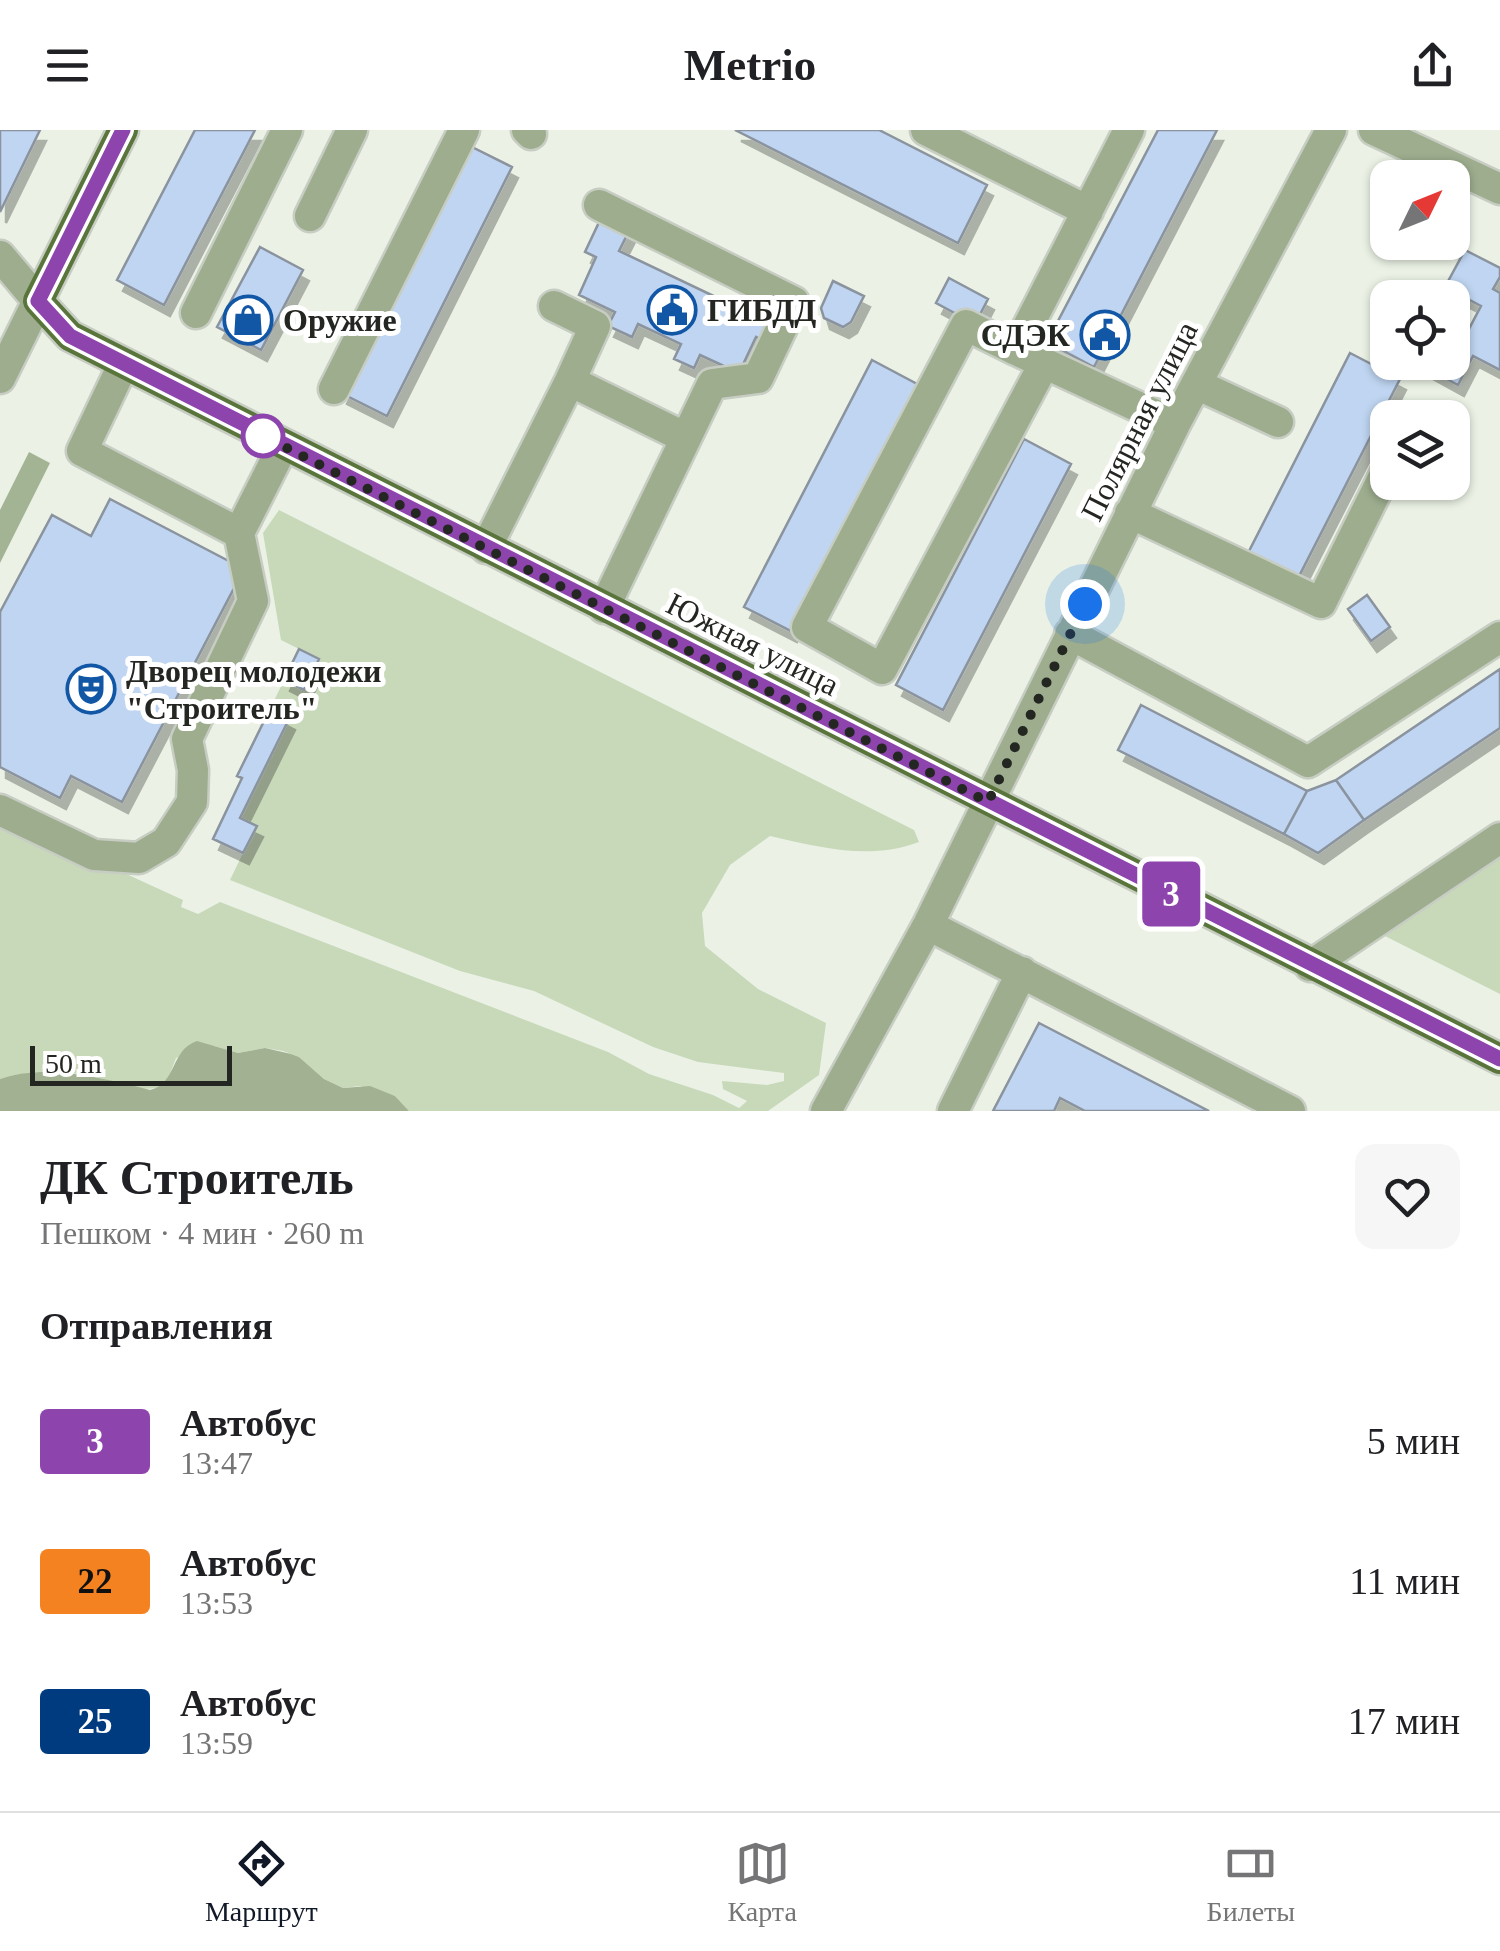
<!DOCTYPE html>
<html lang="ru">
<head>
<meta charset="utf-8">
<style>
  :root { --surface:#fff; --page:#f6f6f6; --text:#202124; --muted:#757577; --line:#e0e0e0; --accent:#111827 }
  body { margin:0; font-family:Georgia,serif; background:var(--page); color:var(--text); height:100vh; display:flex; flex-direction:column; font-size:38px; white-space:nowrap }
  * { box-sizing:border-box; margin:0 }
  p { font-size:32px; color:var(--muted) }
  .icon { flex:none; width:55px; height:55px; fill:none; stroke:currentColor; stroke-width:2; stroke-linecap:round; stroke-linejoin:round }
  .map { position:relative; height:981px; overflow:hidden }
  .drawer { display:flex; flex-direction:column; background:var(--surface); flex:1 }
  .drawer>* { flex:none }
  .badge { padding:0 20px; border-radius:8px; font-size:35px; line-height:65px }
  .needle { width:65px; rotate:47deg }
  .tools { position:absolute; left:1370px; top:30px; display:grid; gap:20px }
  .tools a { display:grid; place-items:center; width:100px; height:100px; border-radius:20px; background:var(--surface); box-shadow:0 2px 8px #0004; font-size:50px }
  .scale { position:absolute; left:30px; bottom:25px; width:202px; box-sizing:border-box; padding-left:10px; border:5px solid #232621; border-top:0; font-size:28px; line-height:35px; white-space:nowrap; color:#232621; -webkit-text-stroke:8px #fff; paint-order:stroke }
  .you { position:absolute; width:50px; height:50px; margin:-25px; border:8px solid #fff; border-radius:50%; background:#1a73e8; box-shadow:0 0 0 15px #1a73e833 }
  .map>.badge { position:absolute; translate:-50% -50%; box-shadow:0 0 0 5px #fff }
  h2 { padding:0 40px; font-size:38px; line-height:90px }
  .round { display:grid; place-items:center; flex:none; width:105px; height:105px; border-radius:20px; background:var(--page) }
  .overview { display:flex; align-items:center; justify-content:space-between; height:170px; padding:0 40px }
  h1 { font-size:48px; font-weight:700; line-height:75px }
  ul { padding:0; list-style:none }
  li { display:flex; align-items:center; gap:30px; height:140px; padding:0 40px }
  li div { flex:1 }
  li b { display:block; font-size:38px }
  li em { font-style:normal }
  li .badge { min-width:110px; font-weight:700; text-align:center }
  header { display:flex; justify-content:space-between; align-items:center; height:130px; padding:0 40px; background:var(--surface); font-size:45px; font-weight:700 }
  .tabs { display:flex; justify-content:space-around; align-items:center; height:140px; border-top:2px solid var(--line); background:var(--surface); font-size:28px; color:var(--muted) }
  .tabs a { display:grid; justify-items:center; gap:5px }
  .tabs .on { color:var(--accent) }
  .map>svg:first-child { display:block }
  .green { fill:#c8d9ba }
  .forest { fill:#a3b495 }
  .water { fill:#a1b192 }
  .building { fill:#bfd5f1; stroke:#8a939e; stroke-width:2.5; filter:url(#shadow) }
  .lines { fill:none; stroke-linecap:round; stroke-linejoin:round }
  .minor-casing { stroke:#c7cdc2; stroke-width:35 }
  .major-casing { stroke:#c7cdc2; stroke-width:35 }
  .minor { stroke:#9dad8e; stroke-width:30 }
  .major { stroke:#59753b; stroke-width:30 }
  .line-casing { stroke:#fff; stroke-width:22 }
  .line { stroke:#8e44ad; stroke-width:15 }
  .walk { stroke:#232621; stroke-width:10; stroke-dasharray:0 18 }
  .stop-dot { fill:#fff; stroke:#8e44ad; stroke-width:5 }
  .labels { text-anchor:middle; stroke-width:10; stroke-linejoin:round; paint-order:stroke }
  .poi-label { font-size:32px; font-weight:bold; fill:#232621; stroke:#fff; text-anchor:start }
  .street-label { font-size:32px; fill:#232621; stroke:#fff }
</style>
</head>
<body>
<header><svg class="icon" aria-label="menu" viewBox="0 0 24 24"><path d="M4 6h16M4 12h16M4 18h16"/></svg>Metrio<svg class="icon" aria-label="share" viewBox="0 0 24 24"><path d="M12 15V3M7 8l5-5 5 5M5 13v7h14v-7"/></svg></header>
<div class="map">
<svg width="1500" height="981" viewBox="0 0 1500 981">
  <defs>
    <filter id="shadow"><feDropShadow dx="6" dy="11" stdDeviation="0" flood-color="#0004"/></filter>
  </defs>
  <rect width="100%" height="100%" fill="#ebf2e5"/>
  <path class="green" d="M279,380L914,700L919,712C869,731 819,717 770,706L730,735L702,783L705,816L758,859L826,893L819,945L768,981H409L395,966L360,956L343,958L324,949L299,927L283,921L265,918L238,923L214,916L176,928L166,954C145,966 118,952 96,947C67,941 29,939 0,949V686L183,770L181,777L198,784L220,772L608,922L649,944L713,965L739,978L747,971L723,959L722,951L767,955L784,951V943L698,932L653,917L534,861L460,841L230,750L256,696L240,688L288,589L270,579L284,550L304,560L319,529L281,510L263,403Z
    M1500,718V864L1375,801Z"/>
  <path class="forest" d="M29,322L50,333L0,433V380Z"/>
  <path class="water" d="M197,911L238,923L265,918L291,924L299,927L324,949L343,958L370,956L395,966L409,981H0V949C47,933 103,948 150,960C177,954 170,920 197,911Z"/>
  <path class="building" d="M0,0H40L0,82Z
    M195,0H255L164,175L117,150Z
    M735,0H879L987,55L958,113Z
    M1158,0H1217L1094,237L1047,212Z
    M466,14L512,37L387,286L341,263Z
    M602,86L630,99L619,121L745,181L754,162L785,176L768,213L756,207L739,243L700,225L694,238L674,229L681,214L638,194L632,207L608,196L615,182L579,165L596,127L585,122Z
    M260,117L303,140L261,220L217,197Z
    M1465,120L1500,138V147L1493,159L1500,163V240L1473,226L1458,255L1416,232H1452V209L1461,214L1481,176L1445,157Z
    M949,148L988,169L975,194L936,173Z
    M833,151L864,166L851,192L843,197L824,188L821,178Z
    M1350,223L1400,249L1295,454L1245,429Z
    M872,230L919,255L791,501L744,477Z
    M1024,309L1071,334L943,580L896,555Z
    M110,369L244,439L122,672L71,646L60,668L0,637V482L52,385L91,406Z
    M1367,465L1390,497L1371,511L1348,479Z
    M299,519L319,529L304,560L284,550Z
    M1500,539V598L1364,690L1336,650Z
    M1141,575L1307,661L1284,704L1118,620Z
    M270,579L289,589L240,688L257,696L243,723L213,709L242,648L237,646Z
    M1336,650L1364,690L1318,723L1284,704L1307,661Z
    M1039,893L1209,981H1085L1060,968L1054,981H993Z"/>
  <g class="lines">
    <g class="minor-casing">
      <path id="minor" d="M527,0L531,4
        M926,0L1088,81
        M1129,0L1016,220L1175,294
        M1374,0L1500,59
        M599,75L794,172L758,248L712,254L686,308
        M310,86L352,0
        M0,126L38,171L0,248
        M554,176L595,196L570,251
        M196,183L287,0
        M1016,220L966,195L807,497L882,539L1044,234
        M1196,254L1278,292
        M334,259L464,0
        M1130,383L1321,473L1388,338
        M239,403L283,316
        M486,418L570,251L686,308L604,478
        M1070,504L1308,632L1500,507
        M0,680L94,725L139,728L166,712L192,672L193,640L187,609L253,471L239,403L82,321L123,235
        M928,795L1290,981
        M1310,836L1500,708
        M826,981L928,795L1175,294L1331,0
        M953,981L1022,842"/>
    </g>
    <g class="major-casing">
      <path id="major" d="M123,0L38,171L70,206L1500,929"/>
    </g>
    <use href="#minor" class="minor"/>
    <use href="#major" class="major"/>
  </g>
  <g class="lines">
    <g class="line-casing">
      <path id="line" d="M123,0L38,171L70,206L1500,929"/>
    </g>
    <use href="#line" class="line"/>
    <path class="walk" d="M263,306L251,300L988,672L1085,474"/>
  </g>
  <defs>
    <g id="civic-ring" transform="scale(2.5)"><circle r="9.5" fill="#fff" stroke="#1257a6" stroke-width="1.5"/><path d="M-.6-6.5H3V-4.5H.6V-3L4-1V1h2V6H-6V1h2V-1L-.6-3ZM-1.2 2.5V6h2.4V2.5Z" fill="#1257a6"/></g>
    <g id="shop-ring" transform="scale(2.5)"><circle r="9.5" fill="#fff" stroke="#1257a6" stroke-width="1.5"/><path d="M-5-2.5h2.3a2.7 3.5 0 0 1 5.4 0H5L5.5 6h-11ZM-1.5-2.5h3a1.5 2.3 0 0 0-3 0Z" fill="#1257a6"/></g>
    <g id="theatre-ring" transform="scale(2.5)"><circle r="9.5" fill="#fff" stroke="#1257a6" stroke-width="1.5"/><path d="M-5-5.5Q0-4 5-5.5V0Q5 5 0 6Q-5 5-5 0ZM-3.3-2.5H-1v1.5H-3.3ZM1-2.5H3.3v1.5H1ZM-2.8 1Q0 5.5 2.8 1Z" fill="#1257a6"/></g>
  </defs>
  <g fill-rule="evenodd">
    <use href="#civic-ring" x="672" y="180"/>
    <use href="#shop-ring" x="248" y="190"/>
    <use href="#civic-ring" x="1105" y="205"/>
    <use href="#theatre-ring" x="91" y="559"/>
  </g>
  <circle class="stop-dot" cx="263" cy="306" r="20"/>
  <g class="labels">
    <g class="poi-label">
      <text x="707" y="191">ГИБДД</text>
      <text x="283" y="201">Оружие</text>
      <text x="1070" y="216" text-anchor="end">СДЭК</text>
      <text x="126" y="552">Дворец молодежи<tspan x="126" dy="37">"Строитель"</tspan></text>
    </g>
    <g class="street-label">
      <text transform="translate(1139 291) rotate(-63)" y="11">Полярная улица</text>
      <text transform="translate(753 514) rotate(27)" y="11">Южная улица</text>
    </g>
  </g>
</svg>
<div class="tools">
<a><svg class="needle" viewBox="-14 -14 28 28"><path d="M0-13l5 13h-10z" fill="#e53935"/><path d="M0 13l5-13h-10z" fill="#757577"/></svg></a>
<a><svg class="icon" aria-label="locate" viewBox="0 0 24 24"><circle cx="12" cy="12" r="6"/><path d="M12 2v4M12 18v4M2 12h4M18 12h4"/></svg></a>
<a><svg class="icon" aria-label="layers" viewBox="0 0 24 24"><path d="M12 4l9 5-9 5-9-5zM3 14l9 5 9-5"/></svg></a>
</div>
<div class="scale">50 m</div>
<div class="you" style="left:1085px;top:474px"></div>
<b class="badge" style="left:1171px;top:764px;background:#8e44ad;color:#fff">3</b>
</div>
<section class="drawer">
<div class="overview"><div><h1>ДК Строитель</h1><p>Пешком · 4 мин · 260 m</p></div><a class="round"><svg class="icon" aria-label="heart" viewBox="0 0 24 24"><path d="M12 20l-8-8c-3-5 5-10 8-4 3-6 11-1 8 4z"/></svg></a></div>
<h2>Отправления</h2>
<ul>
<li><span class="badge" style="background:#8e44ad;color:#fff">3</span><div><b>Автобус</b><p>13:47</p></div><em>5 мин</em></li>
<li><span class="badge" style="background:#f58220;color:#111">22</span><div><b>Автобус</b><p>13:53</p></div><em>11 мин</em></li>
<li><span class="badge" style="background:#003b80;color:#fff">25</span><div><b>Автобус</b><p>13:59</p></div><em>17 мин</em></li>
</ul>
</section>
<nav class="tabs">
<a class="on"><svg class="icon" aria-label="directions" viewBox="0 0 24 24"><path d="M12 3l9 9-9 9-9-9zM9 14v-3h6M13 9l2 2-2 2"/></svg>Маршрут</a>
<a><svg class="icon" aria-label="map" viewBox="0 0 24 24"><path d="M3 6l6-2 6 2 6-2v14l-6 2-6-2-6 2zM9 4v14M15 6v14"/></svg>Карта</a>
<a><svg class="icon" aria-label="tickets" viewBox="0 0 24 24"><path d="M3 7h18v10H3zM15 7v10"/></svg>Билеты</a>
</nav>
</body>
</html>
